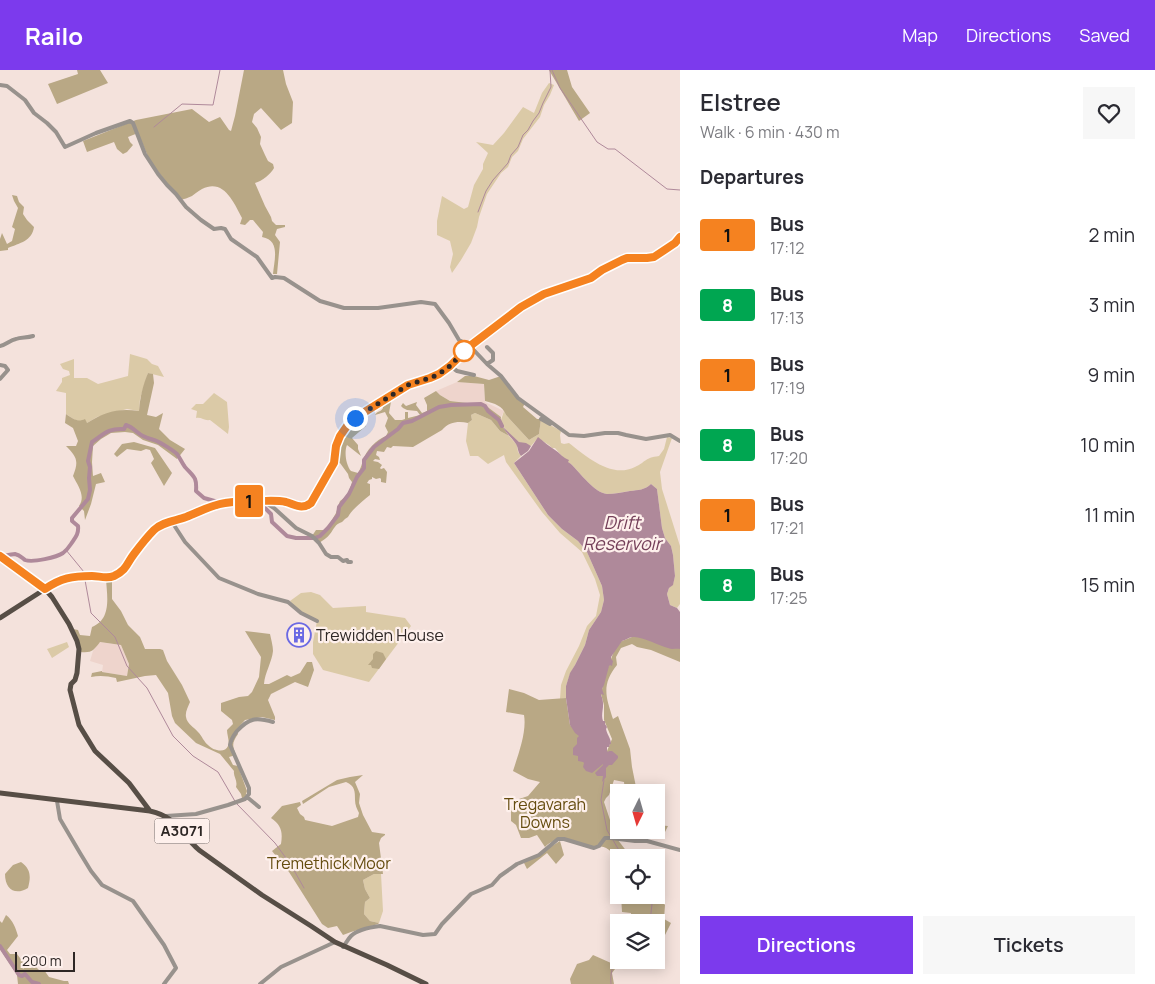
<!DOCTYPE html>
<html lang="en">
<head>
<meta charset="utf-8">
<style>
  :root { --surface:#fff; --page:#f7f7f7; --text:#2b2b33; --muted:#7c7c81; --accent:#7c3aed }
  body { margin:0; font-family:Manrope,sans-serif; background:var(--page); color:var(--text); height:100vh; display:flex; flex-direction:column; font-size:19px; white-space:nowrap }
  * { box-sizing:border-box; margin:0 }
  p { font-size:16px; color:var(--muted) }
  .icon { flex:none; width:28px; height:28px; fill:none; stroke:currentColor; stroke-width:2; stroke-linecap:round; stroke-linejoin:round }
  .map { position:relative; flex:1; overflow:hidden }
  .details { display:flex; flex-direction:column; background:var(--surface); width:475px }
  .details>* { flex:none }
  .badge { padding:0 10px; border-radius:4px; font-size:18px; line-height:32px }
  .needle { width:32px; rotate:185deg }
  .controls { position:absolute; left:610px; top:714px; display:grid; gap:10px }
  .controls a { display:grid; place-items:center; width:55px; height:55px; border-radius:0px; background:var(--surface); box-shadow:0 2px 12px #0003; font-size:25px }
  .scale { position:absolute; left:15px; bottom:12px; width:60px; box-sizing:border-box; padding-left:5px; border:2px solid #2e2725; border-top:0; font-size:14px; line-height:18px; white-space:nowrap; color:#2e2725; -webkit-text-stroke:4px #fef0ec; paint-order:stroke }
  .you { position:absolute; width:25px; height:25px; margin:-12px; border:4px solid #fff; border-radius:50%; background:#1a73e8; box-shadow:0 0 0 8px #1a73e833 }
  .map>.badge { position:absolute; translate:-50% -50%; box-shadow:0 0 0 2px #fff }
  h2 { padding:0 20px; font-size:19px; line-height:45px }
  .round { display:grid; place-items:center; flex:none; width:52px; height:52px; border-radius:0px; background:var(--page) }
  .overview { display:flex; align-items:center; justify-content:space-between; height:85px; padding:0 20px }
  h1 { font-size:24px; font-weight:600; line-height:38px }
  .cta { display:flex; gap:10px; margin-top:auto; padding:10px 20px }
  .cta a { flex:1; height:58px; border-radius:0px; background:var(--accent); color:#fff; font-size:20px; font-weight:600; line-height:58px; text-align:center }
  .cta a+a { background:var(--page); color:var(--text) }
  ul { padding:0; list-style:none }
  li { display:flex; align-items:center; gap:15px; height:70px; padding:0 20px }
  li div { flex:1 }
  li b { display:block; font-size:19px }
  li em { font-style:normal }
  li .badge { min-width:55px; font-weight:700; text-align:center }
  header { display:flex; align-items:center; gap:30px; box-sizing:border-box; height:70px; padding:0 25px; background:var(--accent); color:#fff }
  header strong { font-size:24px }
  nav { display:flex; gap:28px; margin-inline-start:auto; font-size:18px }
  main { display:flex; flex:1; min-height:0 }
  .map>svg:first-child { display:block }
  .built { fill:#eed4cc }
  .green { fill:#dbcaa7 }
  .forest { fill:#b9a885 }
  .water { fill:#af899a }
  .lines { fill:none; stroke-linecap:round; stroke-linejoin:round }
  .stream { stroke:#af899a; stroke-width:1 }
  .river { stroke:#af899a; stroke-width:4 }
  .minor { stroke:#98928d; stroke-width:4 }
  .major { stroke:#574e46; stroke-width:5 }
  .line-casing { stroke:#fff; stroke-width:11 }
  .line { stroke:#f58220; stroke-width:8 }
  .walk { stroke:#2e2725; stroke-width:5; stroke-dasharray:0 9 }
  .stop-dot { fill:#fff; stroke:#f58220; stroke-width:2.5 }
  .labels { text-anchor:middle; stroke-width:4.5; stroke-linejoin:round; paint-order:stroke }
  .shield { fill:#fef0ec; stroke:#6c6361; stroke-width:1 }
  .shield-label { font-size:15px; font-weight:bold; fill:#2e2725 }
  .poi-label { font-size:16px; fill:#2e2725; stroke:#fef0ec; text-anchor:start }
  .park-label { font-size:16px; fill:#654c0f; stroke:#fef0ec }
  .water-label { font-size:18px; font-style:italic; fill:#743f59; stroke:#fef0ec }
</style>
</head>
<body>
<header>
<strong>Railo</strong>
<nav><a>Map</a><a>Directions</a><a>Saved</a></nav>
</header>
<main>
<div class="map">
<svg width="680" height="914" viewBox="0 0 680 914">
  <rect width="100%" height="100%" fill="#f4e2dc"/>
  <path class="built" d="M457,312L484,314L485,332L504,341L501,347L485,335L480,334L450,331L440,325L436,321Z
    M99,572L121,575L129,594L127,606L102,602L103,595L90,591L93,581Z"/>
  <path class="green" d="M549,13L554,15L550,25L544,35L540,47L523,69L518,81L512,87L508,97L501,103L487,124L479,147L477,157L471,173L461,190L452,203L450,197L453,184L450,171L437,165V151L442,126L464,139L468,137L474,115L483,99V94L488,83L476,72L493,75L504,63L523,37L534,43L542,23Z
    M130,284L147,289L152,294L158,296L164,307L148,303L140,329L139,341L127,339L97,347L87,353L75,350L66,344V323L56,321L62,312V308L70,305L69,301L63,299L60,294L74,289V308H87L98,314L128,306Z
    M214,323L227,332L229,357L228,364L210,350C204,351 202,347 196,348L197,341L191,339L196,334H203Z
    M504,341L506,345L529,370L539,364L541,349C545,351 548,354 552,356C555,358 558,359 561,361L560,365L561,373L564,374L569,373C586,386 611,409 635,397C646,392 644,388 659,386L664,379L667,367L672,368L660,402L662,419L680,476V534L677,538L670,535L667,524L669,518L673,514L675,506L673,485L671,476L665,468L662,458L657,419L651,414C645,420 638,420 630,421C622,422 614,424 607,424C595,423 580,403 571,394L567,392L555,378H552L549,375L538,368L531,376C527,374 523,374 519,372C513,368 504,358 500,353Z
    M475,343L491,350L500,361L509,366L517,375L518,382L521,386L514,393L548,445L562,459L578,471L587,482L602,516L604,530L601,542L589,560L585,575L575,595L570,604L566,616V628L560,629L561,615L566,601L579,576L587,556L596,546L600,525L595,509L582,482L560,463L542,442L506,392L504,385L488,394L478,386H470L466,371L468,353L472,350L471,345Z
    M311,522L320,525L333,538L366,536V542L405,548L411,556L369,612L323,600L313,584V572L317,551L298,541L290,531L301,523Z
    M67,572L69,577L52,588L47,579Z
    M374,804H381L383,841L379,853L370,851L364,844L365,832L370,828L365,819L363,810Z"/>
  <path class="forest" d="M77,0H100L108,13L57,34L48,14L78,4Z
    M244,0H283L286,14L293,32L292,53L281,60L261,38L254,44L252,52L257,58L261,67L260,74L265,85L268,91L273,94L274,98C271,104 262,111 255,113L265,136L271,147L272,151L276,155H285V157L277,159L275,165L280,172L277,204H273C274,191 281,170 262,167L263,162L253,150H250L245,155L240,154L242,148C234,133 224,108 202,119C198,121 195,124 192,126C188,128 184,129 180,130L150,91L138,63L128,67L130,72L133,75L127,82L123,84L117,79L114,72L87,82L83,71L136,50L192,39L209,52L220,47L229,60L231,61L235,46Z
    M549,0H567L572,17L590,43L579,51Z
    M12,125L17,126L19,132L24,137L23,144L27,150L34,157C32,171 20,173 8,178V180L0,181V169L2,163L7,174L12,171L15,159L12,157L18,138L14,131Z
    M148,303L153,304L154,313L147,345L156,347L163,343L159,359L170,370L185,379L177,389L158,375L143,370L133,363L125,362L111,363L101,369L93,376L92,392L93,406L101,403L105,412L96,414L91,434L85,450L84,441L79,436C86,426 78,416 73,406C79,391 77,387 66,376H76L78,371L73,358L65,353L66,344C72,348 77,353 85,349L87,353C105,342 118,338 139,341C140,327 143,315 148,303Z
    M465,306H474L489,310L501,306L508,317L525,333L523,337L537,349H541L539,364L529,370L506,345C502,335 495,334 485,331L484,314L457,312Z
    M436,321L440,325L450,331L485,335L501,347L500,353L509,366L500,361L491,350L475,343L471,345L472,350L468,353C458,351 449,352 442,360L413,377L393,376L391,378L387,377L384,382L377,381L376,385L379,387L380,390L375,389L373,391L378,392L382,395L380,398L381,399L384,398L387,402L386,413L381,412V409L380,408L376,409L372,407V409L369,410L367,413L370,414V425C363,431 352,439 348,447L345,449L342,452C335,454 334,459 330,464C327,468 323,470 319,473L312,466L316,460H326L336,443L340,431C347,427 350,420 352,412L349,408L348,404L340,393L335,395L337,377L344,361L360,346L366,356L352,368L358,375V379L361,386L347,375C344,382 346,395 351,401L358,403C361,398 361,396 363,391C366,380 376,370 386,366L388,362L385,356L388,348L385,342L375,345C377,341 381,342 383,338L381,332L392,326L389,343L395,350H402L405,349V342H408V348L420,345L417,341L407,340L403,338L401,336L403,333L406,336L417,332L416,335L422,343L427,341V335L424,328Z
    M134,372L155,378L172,403L164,416L151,393L154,389L150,380L146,379L141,381L127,379L117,387L114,384L122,374Z
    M112,508V529L121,541L128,555L140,567L145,579H160L163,580L167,591L182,615L190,632C188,637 185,642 186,647C187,654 194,657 198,662C202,666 204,672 208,675C212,680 225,684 228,676C230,672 227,665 227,660L233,654L232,650L221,641V633L239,627L248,626L252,622L259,607L261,587L245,561L270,564C271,569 273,576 273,581C272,592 265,602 264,614H269L287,605L291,607L300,603L307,592H312L314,600L308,617L295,612L271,624L268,630L275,647V650L262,647L245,650L236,660L238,664C232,673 232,675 236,685L229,687L233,695L238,696L247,721L245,728H242L241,724L236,717C238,710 233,707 234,701L220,684L196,673L175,653L172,646L168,623L156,605L145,606L117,612L116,608C107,606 100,605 91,607L92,603L102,601V602L127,606L129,594L121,575L100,572C93,581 92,583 80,582L73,559L78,560L80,565L90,566L92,557C112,549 107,526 106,509Z
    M632,567H640L680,577V592L651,580L637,577L632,574L621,578L616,587L617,595C601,615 606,627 613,649L618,646L630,679L632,697L637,722H625L624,712L614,710L609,725L606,728L604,732L613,759L656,760V755L668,756L665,762C656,762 641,761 632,763C626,764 623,767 617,769C621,774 628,782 630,788C627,787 624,788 621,787C610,785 608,772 594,778C577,773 559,763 545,777L537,765L529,768H521L516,755L511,751V737L519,729L528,726L540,712L528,709L513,701C518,685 527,662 524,645L506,642L509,619L524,623L539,630L566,628L570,655L607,681L612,669L604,650V635L601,624L605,605L617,573Z
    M376,581L383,583L386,589L379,599L372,598L371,595H368L373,589V584Z
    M363,705L355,712L360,724L359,733L363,745L372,762L385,764V765L381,768L379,773L383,804H374L363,810L365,819L370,828L365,832L364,844L370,851L379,853L378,854L351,862L343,865L337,856L328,858L322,854L289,802L272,781L281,774C283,761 281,755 271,748L282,736L300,732L301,735L297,738L300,744L304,747L305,750L332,756L358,747L359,743C357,739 355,735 355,730C355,721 355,716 346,712L329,717L303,734L302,731L337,710L350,707Z
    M560,771L564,785L556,794L547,783L527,799L524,793Z
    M21,792C31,799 31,807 28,818C15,826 5,819 5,804L13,795Z
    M656,824L665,835L664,849L671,853L664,867L660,883L656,886V852H631V843L622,842L621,825H656Z
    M6,845C13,850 16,859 18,866L7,880L10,884H17L26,896L31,898L35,896L39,900H44L49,907L64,911H68L69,914H18L17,905L0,879V851L2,853Z
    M593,885L611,893L619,886V890H649C635,901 634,899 618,895L612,903L614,914H571L570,909L577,894L589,890Z"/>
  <path class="water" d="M502,356L519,372L526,373L531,376L528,381L521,386C517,381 519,379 516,374C512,368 506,363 502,356Z
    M538,367C544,372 549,376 555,380C560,383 563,388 569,390L568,392L571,394C580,403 595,423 607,424C614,424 623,422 630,421C638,420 645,420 651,414L657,419L662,458L665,468L671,476L673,485L675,506L673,515L669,518L667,524L670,535L677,538L680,542V579C676,578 672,580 668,578C660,576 641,566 633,567C629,567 626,570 622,571L611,587V589L613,591L612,596L610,595L609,596L604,615L602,619L604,625L601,624V625C606,636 600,643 603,651H605V654L607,657L606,659C607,665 611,668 611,674H610L609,677H607V681L608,682L609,681H612L618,686V688L612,695H609L606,698V707L602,712L603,706H597L595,703L603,695V694L592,703L586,701L583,697L584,693L583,692L578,691V686L573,685V678L577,674V668L579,666L575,663L570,655L566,628V616L570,603L575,595L585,575L589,560L601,542L604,530L602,516L587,482L578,471L562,459L548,445L514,393L529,381Z"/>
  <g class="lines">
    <path class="stream" d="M552,0L560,18L597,72L608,79H615L667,119L680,120
      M154,57L182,34L213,35L220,0
      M478,142L486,121L493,110L508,93L511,85L518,77L523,65L528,60L533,51L539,43L543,33L551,17L550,0
      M66,480L84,502V506
      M85,510L91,543L115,567L127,596L147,618L173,666L193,686L218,702L236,733L275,773L291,795L304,818
      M604,710L601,730L607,760L611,767
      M613,770L620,782L625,788
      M648,825L652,834L650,852
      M611,914C610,903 612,896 619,887"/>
    <path class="river" d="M235,438H254L264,437L271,444L272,452L287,466L296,468H313
      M315,468L320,466L328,458L338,445L339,437L349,424L357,407L364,398V390L374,377L398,359L403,353L412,351L439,337L451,335L481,334L485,336L488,341L499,350L502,356
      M0,487C5,486 11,484 15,484C20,485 22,488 25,490C33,493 57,487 63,483C67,480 69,477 71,474C75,468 79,464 78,456L72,451V448L88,429L90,420L89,408L90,397L88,391L92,372C104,364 108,358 124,359L126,355C133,357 137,363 143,366C147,368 150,369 154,370C158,371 173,380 177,384C180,388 182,393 185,397C194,407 197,407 196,421L204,428L218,432
      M0,876L19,905L22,906L25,904L32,912L39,914"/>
    <path class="minor" d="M0,15L7,16L25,30L34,43L47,53L56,62L65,77L96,63L130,51L133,53L145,84L158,104L167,115L176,124L186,137L201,150L214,159L221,158L225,159L231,169L257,187L272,208L275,207L284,208L320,231L344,238H378L421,232L435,234L449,253L459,270L470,276L487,294L501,306L518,328L569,365L584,366L605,363H618L626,365L646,369L670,365L680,371
      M0,276C6,275 10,270 16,269C21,267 27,268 33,266
      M487,294L493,290V283L487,277
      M0,295L5,296L8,300L0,309
      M450,296L457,301L474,305
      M541,349L550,354
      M263,431L274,438L296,458L312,466L319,473L326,484L331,487H338L343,491L347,490L348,492H351
      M172,452L185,472L219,508L258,524L288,532L301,543L317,551
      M247,727L259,737
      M57,731L60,749L80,783L91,801L102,815L133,831L164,875L176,898L164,914
      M166,746L196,744L228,735L245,729L249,724V718L230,675C231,669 233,666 237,661C249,648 256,647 273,652
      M343,877C346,873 348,869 351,866C358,859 372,857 380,856L423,865L435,864L442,854L471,824L492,815L500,806L517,794L539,785L558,769H564L594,778L599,776L605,768H611L635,771H647L680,780
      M260,914L281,897L335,872"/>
    <path class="major" d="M0,486L45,519L52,527L69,554L77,571L79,579L77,603L75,610L71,614L70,620L79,655L95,681L129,713L150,741
      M0,548L56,512L65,508L76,507H109L115,505L122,502L127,496L133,486L154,461L159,456L184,448L215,435L238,431H275L286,433L303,437L307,436L311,433L331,399L334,393L336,377L340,366L347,356L355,348L408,315L430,308L439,304L450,296L470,276L521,237L544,224L591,209L602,200L622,190L627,189L647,188L654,187L675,173L680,167
      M0,723L150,741C177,747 180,763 199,780L262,825L311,856L335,872L387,895L426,914"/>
  </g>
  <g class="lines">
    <g class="line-casing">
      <path id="line" d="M0,486L45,519C61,508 72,506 92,506C99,506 107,509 114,506C127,500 127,493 134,484C140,476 147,467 154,460C162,452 175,451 186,447C199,442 211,435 225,433C237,431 248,431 259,431C268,431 277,430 286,432C296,435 302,440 311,433L331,398L334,393L336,376L340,366L347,356L355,348L408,315L430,308L439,304L450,296L470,276L521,237L544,224L591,208L602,200L622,190L627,188H647L654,187L675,173L680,167"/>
    </g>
    <use href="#line" class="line"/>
    <path class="walk" d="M355,348L408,315L430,308L439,304L450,296L464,281"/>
  </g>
  <defs>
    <g id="building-ring" transform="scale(1.25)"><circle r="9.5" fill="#fef0ec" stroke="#6b69e3" stroke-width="1.5"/><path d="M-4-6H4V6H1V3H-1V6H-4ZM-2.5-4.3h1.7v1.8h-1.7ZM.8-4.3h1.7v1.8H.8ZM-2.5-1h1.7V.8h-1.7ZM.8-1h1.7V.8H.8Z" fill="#6b69e3"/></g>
  </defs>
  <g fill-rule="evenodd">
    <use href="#building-ring" x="299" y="565"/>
  </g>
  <circle class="stop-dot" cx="464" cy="281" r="10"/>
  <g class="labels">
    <rect class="shield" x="154.5" y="748.5" width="55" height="25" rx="4"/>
    <g class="shield-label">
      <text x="182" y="766">A3071</text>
    </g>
    <g class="poi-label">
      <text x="316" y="571">Trewidden House</text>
    </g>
    <g class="park-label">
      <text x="545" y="740">Tregavarah<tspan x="545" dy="18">Downs</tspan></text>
      <text x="329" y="799">Tremethick Moor</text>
    </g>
    <g class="water-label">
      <text x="622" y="459">Drift<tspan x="622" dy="21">Reservoir</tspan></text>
    </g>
  </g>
</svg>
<div class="controls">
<a><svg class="needle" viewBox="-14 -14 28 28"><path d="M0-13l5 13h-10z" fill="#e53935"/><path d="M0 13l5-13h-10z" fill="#7c7c81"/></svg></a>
<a><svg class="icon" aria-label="locate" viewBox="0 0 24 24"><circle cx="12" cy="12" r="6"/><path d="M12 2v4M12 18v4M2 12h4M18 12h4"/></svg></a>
<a><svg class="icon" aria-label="layers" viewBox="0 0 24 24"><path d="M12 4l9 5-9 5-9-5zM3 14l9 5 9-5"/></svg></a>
</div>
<div class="scale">200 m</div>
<div class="you" style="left:355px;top:348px"></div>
<b class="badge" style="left:249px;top:431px;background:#f58220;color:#111">1</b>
</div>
<section class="details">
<div class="overview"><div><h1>Elstree</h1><p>Walk · 6 min · 430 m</p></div><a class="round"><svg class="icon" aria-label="heart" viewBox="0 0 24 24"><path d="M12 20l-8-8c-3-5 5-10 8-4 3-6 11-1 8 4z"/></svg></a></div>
<h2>Departures</h2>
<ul>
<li><span class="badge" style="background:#f58220;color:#111">1</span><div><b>Bus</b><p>17:12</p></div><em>2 min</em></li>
<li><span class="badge" style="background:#00a651;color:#fff">8</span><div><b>Bus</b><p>17:13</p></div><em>3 min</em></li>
<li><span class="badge" style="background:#f58220;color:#111">1</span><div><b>Bus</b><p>17:19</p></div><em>9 min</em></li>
<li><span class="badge" style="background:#00a651;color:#fff">8</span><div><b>Bus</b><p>17:20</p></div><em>10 min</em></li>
<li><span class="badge" style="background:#f58220;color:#111">1</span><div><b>Bus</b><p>17:21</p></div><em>11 min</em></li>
<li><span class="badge" style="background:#00a651;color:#fff">8</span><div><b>Bus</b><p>17:25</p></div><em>15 min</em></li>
</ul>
<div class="cta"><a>Directions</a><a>Tickets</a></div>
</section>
</main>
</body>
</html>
